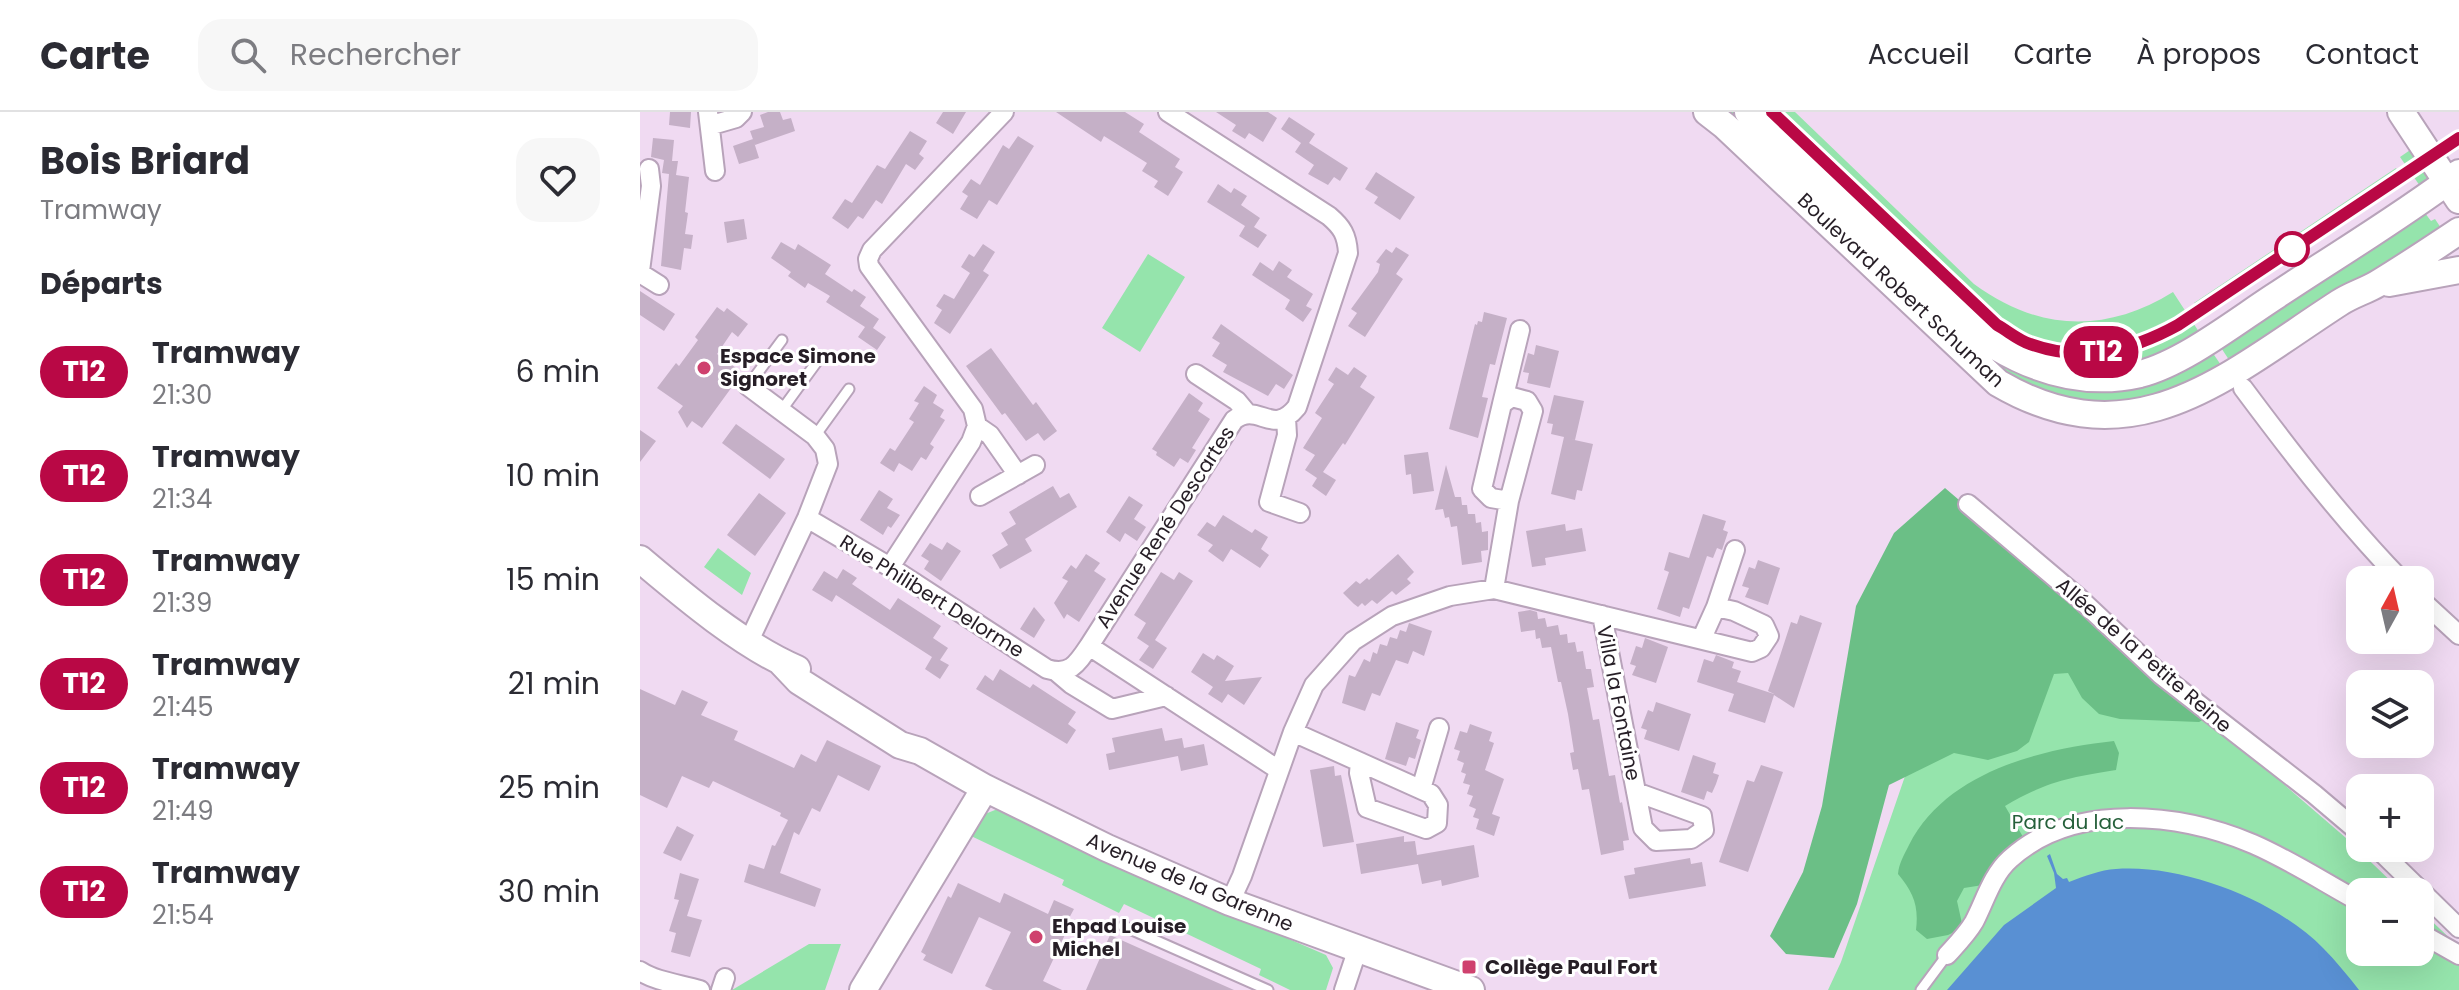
<!DOCTYPE html>
<html lang="fr">
<head>
<meta charset="utf-8">
<style>
  :root { --surface:#fff; --page:#f7f7f7; --text:#2b2b33; --muted:#7c7c81; --line:#e1e1e2 }
  body { margin:0; font-family:Poppins,sans-serif; background:var(--page); color:var(--text); height:100vh; display:flex; flex-direction:column; font-size:30px; white-space:nowrap }
  * { box-sizing:border-box; margin:0 }
  p { font-size:26px; color:var(--muted) }
  .icon { flex:none; width:44px; height:44px; fill:none; stroke:currentColor; stroke-width:2; stroke-linecap:round; stroke-linejoin:round }
  .map { position:relative; flex:1; overflow:hidden }
  .sheet { display:flex; flex-direction:column; background:var(--surface); width:640px }
  .sheet>* { flex:none }
  .badge { padding:0 16px; border-radius:26px; font-size:28px; line-height:52px }
  .needle { width:52px; rotate:8deg }
  .tools { position:absolute; left:1706px; top:454px; display:grid; gap:16px }
  .tools a { display:grid; place-items:center; width:88px; height:88px; border-radius:16px; background:var(--surface); box-shadow:0 8px 32px #0002; font-size:40px }
  .map>.badge { position:absolute; translate:-50% -50%; box-shadow:0 0 0 4px #fff }
  h2 { padding:0 40px; font-size:30px; line-height:72px }
  .round { display:grid; place-items:center; flex:none; width:84px; height:84px; border-radius:24px; background:var(--page) }
  .overview { display:flex; align-items:center; justify-content:space-between; height:136px; padding:0 40px }
  h1 { font-size:38px; font-weight:700; line-height:60px }
  ul { padding:0; list-style:none }
  li { display:flex; align-items:center; gap:24px; height:104px; padding:0 40px }
  li div { flex:1 }
  li b { display:block; font-size:30px }
  li em { font-style:normal }
  li .badge { min-width:88px; font-weight:700; text-align:center }
  header { display:flex; align-items:center; gap:48px; box-sizing:border-box; height:112px; padding:0 40px; background:var(--surface); border-bottom:2px solid var(--line) }
  header strong { font-size:38px }
  nav { display:flex; gap:44px; margin-inline-start:auto; font-size:28px }
  .search { width:560px; height:72px; background:var(--page); display:flex; align-items:center; gap:20px; box-sizing:border-box; padding:0 28px; border-radius:24px; color:var(--muted); font-size:30px }
  main { display:flex; flex:1; min-height:0 }
  .map>svg:first-child { display:block }
  .green { fill:#95e4ac }
  .forest { fill:#6bbf86 }
  .water { fill:#5990d3 }
  .building { fill:#c5b0c7 }
  .lines { fill:none; stroke-linecap:round; stroke-linejoin:round }
  .lane-casing { stroke:#b8a3ba; stroke-width:13 }
  .street-casing { stroke:#b8a3ba; stroke-width:22 }
  .secondary-casing { stroke:#b8a3ba; stroke-width:30 }
  .lane { stroke:#fff; stroke-width:9 }
  .street { stroke:#fff; stroke-width:18 }
  .secondary { stroke:#fff; stroke-width:26 }
  .tram { stroke:#665a67; stroke-width:2 }
  .line-casing { stroke:#fff; stroke-width:18 }
  .line { stroke:#b90845; stroke-width:12 }
  .stop-dot { fill:#fff; stroke:#b90845; stroke-width:4 }
  .poi-dot { fill:#cf416e; stroke:#fff; stroke-width:3 }
  .labels { text-anchor:middle; stroke-width:6; stroke-linejoin:round; paint-order:stroke }
  .street-label { font-size:20px; fill:#261e26; stroke:#fff }
  .poi-label { font-size:20px; font-weight:bold; fill:#261e26; stroke:#fff; text-anchor:start }
  .park-label { font-size:20px; fill:#25603a; stroke:#fff }
</style>
</head>
<body>
<header>
<strong>Carte</strong>
<div class="search"><svg class="icon" aria-label="search" viewBox="0 0 24 24"><circle cx="10" cy="10" r="6"/><path d="M15 15l6 6"/></svg>Rechercher</div>
<nav><a>Accueil</a><a>Carte</a><a>À propos</a><a>Contact</a></nav>
</header>
<main>
<section class="sheet">
<div class="overview"><div><h1>Bois Briard</h1><p>Tramway</p></div><a class="round"><svg class="icon" aria-label="heart" viewBox="0 0 24 24"><path d="M12 20l-8-8c-3-5 5-10 8-4 3-6 11-1 8 4z"/></svg></a></div>
<h2>Départs</h2>
<ul>
<li><span class="badge" style="background:#b90845;color:#fff">T12</span><div><b>Tramway</b><p>21:30</p></div><em>6 min</em></li>
<li><span class="badge" style="background:#b90845;color:#fff">T12</span><div><b>Tramway</b><p>21:34</p></div><em>10 min</em></li>
<li><span class="badge" style="background:#b90845;color:#fff">T12</span><div><b>Tramway</b><p>21:39</p></div><em>15 min</em></li>
<li><span class="badge" style="background:#b90845;color:#fff">T12</span><div><b>Tramway</b><p>21:45</p></div><em>21 min</em></li>
<li><span class="badge" style="background:#b90845;color:#fff">T12</span><div><b>Tramway</b><p>21:49</p></div><em>25 min</em></li>
<li><span class="badge" style="background:#b90845;color:#fff">T12</span><div><b>Tramway</b><p>21:54</p></div><em>30 min</em></li>
</ul>
</section>
<div class="map">
<svg width="1819" height="878" viewBox="0 0 1819 878">
  <rect width="100%" height="100%" fill="#f0daf2"/>
  <path class="green" d="M1080,0H1097L1371,257L1406,272L1437,277L1570,237L1583,256L1541,278L1453,296L1366,266Z
    M1118,0H1155L1334,172C1398,219 1465,222 1533,180L1561,223L1511,249L1448,258L1370,235Z
    M1776,34L1791,61L1782,77L1760,45Z
    M1756,56L1762,65L1560,200L1554,191Z
    M1782,97L1791,109L1795,107L1803,119L1591,251L1578,231Z
    M508,142L545,165L500,240L462,216Z
    M78,436L111,461L102,483L64,455Z
    M1404,465L1706,726L1762,780H1720V840H1780V798L1819,835V878H1188L1201,850L1294,580Z
    M355,698H362L460,745L686,843L693,856L686,878H650L619,863L621,857L484,792L479,801L422,773L424,768L331,724L345,702Z
    M169,832H201L185,878H92Z"/>
  <path class="forest" d="M1305,376L1381,441L1577,600L1559,610L1480,607L1459,602L1442,586L1428,561L1414,562L1389,630L1377,639L1348,648L1314,641L1249,673L1217,792L1194,846L1146,842L1130,824L1163,760L1182,694L1216,494L1254,421Z
    M1474,629L1479,641L1476,658C1431,665 1405,670 1365,694L1386,730L1343,773L1324,776L1317,789L1323,816L1308,823L1287,827L1276,818C1279,793 1273,780 1258,762C1259,751 1264,743 1269,733C1306,660 1400,637 1474,629Z"/>
  <path class="water" d="M1410,742L1417,762L1423,767L1427,766L1429,770C1445,764 1460,758 1476,757C1543,752 1636,788 1683,836C1696,849 1708,864 1719,878H1307L1364,813L1416,776L1414,761L1407,744Z"/>
  <path class="building" d="M30,0H51L50,16L29,13Z
    M128,0H140L143,8L151,6L155,19L115,33L110,19L124,15L120,3Z
    M303,0H326L313,22L296,11Z
    M416,0H485L504,12L499,20L540,47L535,55L543,60L528,84L514,75L518,69L502,59L507,51L464,24L461,30Z
    M576,0H628L637,6L623,30L609,21L605,27L592,19L596,13Z
    M649,5L675,22L669,31L708,56L700,69L694,65L688,73L668,62L674,53L655,40L661,31L641,17Z
    M270,19L287,29L279,42L284,46L275,58L266,52L242,92L236,88L223,107L218,104L208,117L192,106L205,87L212,91L237,53L245,57Z
    M378,24L394,34L357,93L349,88L337,107L320,97L328,84L322,80L331,67L340,73L363,33L369,37Z
    M13,26L34,28L32,49H38L36,63L49,65L45,100L48,101L45,122L53,123L51,137L44,136L41,158L21,154L29,62L22,61L24,48L11,45Z
    M113,27L119,46L99,52L93,34Z
    M736,60L775,85L760,108L734,91L738,85L725,77Z
    M578,72L591,81L594,76L607,84L601,93L620,106L614,115L627,123L618,136L599,124L605,114L567,90Z
    M104,107L107,127L87,131L84,110Z
    M141,130L155,138L158,132L191,153L185,162L212,180L214,177L226,185L220,194L239,207L233,216L246,225L237,238L218,225L225,215L186,190L190,184L168,171L165,176L148,164L151,160L131,146Z
    M343,132L355,140L343,159L349,163L310,222L294,211L302,198L296,194L304,182L314,187L330,161L321,155L329,142L334,145Z
    M756,135L769,143L756,162L763,167L725,225L708,214L717,201L711,197L738,160L740,152L736,150L746,137L752,141Z
    M639,149L652,158L647,165L673,182L666,194L672,197L663,210L645,197L650,188L612,163L620,150L633,159Z
    M0,179L35,202L24,219L0,203Z
    M77,195L84,200L87,196L108,212L98,225L92,220L77,242L100,259L95,267L97,268L62,316L52,309L47,316L38,300L43,294L17,276L36,251L39,254L58,228L55,225Z
    M844,200L867,206L855,253L850,252L842,285L848,286L838,326L809,317L835,212L837,213L838,209L842,210Z
    M581,212L653,263L644,277L636,272L628,284L583,260L587,253L572,244L580,231L572,226Z
    M896,233L919,239L910,276L887,271L889,261L883,260L888,241L894,243Z
    M351,236L393,293L396,290L417,319L404,329L398,321L386,329L365,301L362,303L326,254Z
    M696,255L708,263L714,255L727,264L720,275L735,285L705,333L703,331L683,360L696,368L686,384L672,374L677,366L665,358L675,343L663,336L682,306L675,301L694,272L688,268Z
    M284,274L297,283L293,291L304,298L300,305L305,308L290,332L294,335L286,348L281,345L272,359L259,351L254,360L240,351L250,336L255,339L274,310L269,307L279,291L274,289Z
    M549,281L563,291L558,299L570,307L552,336L556,338L548,351L540,346L534,355L516,343L517,340L512,337Z
    M914,283L944,289L935,328L930,327L953,332L942,379L937,378L935,388L911,382L924,325L911,322L913,312L907,311Z
    M96,312L145,347L130,367L82,331Z
    M0,318L16,329L0,350Z
    M788,340L794,379L773,382L771,362L766,363L764,343Z
    M806,353L815,385H821L822,393H827L828,402H835L836,411L841,410L842,420L848,419V438L841,439L842,450L822,453L817,414L811,415L809,405L805,406L803,397L795,398Z
    M413,374L420,386L429,381L437,395L385,427L392,439L360,457L352,443L368,433L361,421L376,412L369,400Z
    M239,378L253,387L247,396L260,403L251,416L248,414L243,423L220,408Z
    M119,381L146,401L115,444L87,423Z
    M489,384L503,393L494,407L506,415L497,429L485,421L480,430L466,420Z
    M1063,402L1086,409L1083,418L1088,420L1082,438L1077,436L1073,446L1067,444L1049,497L1043,495L1040,505L1017,497L1029,460L1024,458L1029,440L1049,446Z
    M583,403L612,421L615,417L628,425L621,437L629,443L620,456L591,437L583,450L568,439L573,433L557,423L567,410L575,415Z
    M925,412L926,419L942,416L946,439L905,446L906,453L892,455L886,419Z
    M307,430L321,439L301,469L284,457L289,449L281,444L290,431L302,438Z
    M446,442L460,451L454,459L466,467L439,510L427,502L424,507L414,491L428,469L422,466L431,453L436,457Z
    M758,442L774,460L767,467L771,471L756,483L752,479L737,492L732,488L725,494L722,491L718,495L714,492L703,481L716,469L720,472L727,466L729,468Z
    M1118,448L1140,456L1128,493L1105,485L1109,476L1102,474L1109,455L1115,457Z
    M203,457L217,466L212,472L250,498L258,486L301,514L293,526L308,536L300,548L309,553L300,567L285,557L292,545L196,483L192,490L172,478L184,459L197,467Z
    M521,460L534,468L539,460L553,469L515,528L527,536L513,557L499,548L509,534L497,526L506,511L494,503Z
    M394,495L405,508L394,526L380,517Z
    M890,498L897,500L898,507L905,506L907,515L918,513L920,523L927,522L928,531L935,530L937,540L943,539L946,557H951L954,575L947,576L953,608L959,607L969,664L975,663L980,691L982,690L989,728L983,729L984,738L961,743L949,677L942,678L938,657L933,658L930,641L934,640L928,602L921,570H918L911,535L902,536L900,526L896,527L895,518L881,520L878,500Z
    M1160,503L1182,511L1154,596L1134,583L1125,611L1088,599L1094,582L1057,570L1064,547L1073,550L1076,543L1094,550L1092,556L1101,559L1097,570L1134,582L1128,579L1139,547L1151,510L1157,512Z
    M769,511L792,519L784,544L773,539L768,552L756,548L740,584L732,581L725,599L702,591L709,563L715,565L724,547L730,550L733,540L737,542L740,532L747,534L750,525L757,527L760,518L766,520Z
    M1005,526L1028,535L1016,571L992,563L996,554L990,552L996,534L1002,536Z
    M563,541L574,548L577,543L594,554L585,569L622,565L604,593L588,582L582,591L568,582L573,575L551,560Z
    M360,557L390,576L393,572L436,600L428,612L436,618L427,632L336,577L345,563L353,569Z
    M0,577L35,593L42,578L68,590L61,603L98,619L94,628L154,656L161,642L176,650L187,628L241,654L229,679L198,663L180,700L172,696L159,723L154,720L140,761L181,777L175,795L104,770L109,752L124,757L132,733L135,734L148,708L140,704L141,701L73,669L69,676L42,664L27,696L0,683Z
    M1016,590L1051,602L1039,639L1004,627L1007,618L1001,616L1008,598L1013,600Z
    M756,610L779,618L776,626L781,628L775,647L769,645L766,654L745,647Z
    M830,612L852,620L849,629L854,631L845,658L864,667L852,702L860,705L854,724L836,717L839,707L833,705L836,697L829,694L833,684L827,682L830,673L823,671L826,662L821,660L824,651L817,648L820,639L814,637L820,619L827,621Z
    M522,616L525,629L542,626L544,636L564,632L568,653L541,659L538,644L469,658L466,642L475,640L472,626Z
    M1053,643L1076,651L1073,661L1079,663L1076,672L1072,681L1067,679L1064,688L1041,680Z
    M1121,653L1143,660L1108,760L1079,750L1107,668L1114,670Z
    M694,654L695,664L701,663L714,730L683,735L670,658Z
    M37,714L54,723L41,749L23,741Z
    M764,724V730L775,729L777,743L834,733L839,765L802,774L801,768L782,772L778,752L721,762L716,732Z
    M1050,746L1051,752L1062,750L1066,774L989,787L984,764L995,762L994,756Z
    M40,761L59,767L47,804L62,808L50,845L31,840L36,821L29,819L39,788L34,787Z
    M318,771L360,791L364,781L408,802L414,788L434,797L428,808L431,810L403,869L422,878H353L345,874L371,820L339,805L312,862L283,848L286,843L281,840L308,784L311,786Z
    M470,823L508,840L594,878H446Z"/>
  <g class="lines">
    <g class="lane-casing">
      <path id="lane" d="M108,274L142,228
        M141,299L176,251
        M175,324L209,277
        M483,814L628,878
        M1281,878L1307,843"/>
    </g>
    <g class="street-casing">
      <path id="street" d="M68,0L75,59
        M72,13L96,6L102,0
        M0,159L11,74L9,57
        M0,161L19,173
        M556,262L597,289L607,301
        M108,274L175,324L185,337L188,352L167,406L109,529
        M1603,276C1653,343 1703,408 1761,468
        M862,292L880,218
        M646,306L647,323L629,390L660,401
        M337,314L350,323L378,363
        M340,384L395,353
        M1328,392L1439,486L1521,563L1674,682L1720,721
        M167,406L250,455L407,557C430,564 437,552 449,534L639,658
        M250,455L331,330L337,314L333,297L229,154L228,147L232,138L364,0
        M854,477L869,389L893,299L887,289L872,285L862,292L842,377L851,386L869,389
        M1780,487L1819,523
        M1076,495L1095,438
        M962,503L1003,716L1016,729L1051,727L1064,718L1062,704L996,680
        M449,534L594,308C619,289 632,326 657,295L708,141C707,123 702,115 689,104L528,0
        M418,561L431,572L472,597L526,584
        M653,620C699,641 745,661 791,682L798,693L797,711L786,717L727,696L719,661L720,650
        M781,677L799,616
        M1737,736L1819,816
        M590,790L602,764L653,620L674,573L713,529L752,504L810,484L854,477L1112,540L1121,536L1129,524L1124,513L1094,499L1076,495L1062,526
        M1780,821L1819,843
        M1307,843C1317,832 1327,822 1334,810C1345,789 1352,763 1370,747C1434,689 1539,701 1613,732C1650,748 1685,771 1720,790
        M0,859C17,870 40,872 60,878
        M81,878L85,866
        M704,878L717,839"/>
    </g>
    <g class="secondary-casing">
      <path id="secondary" d="M1067,0L1085,14L1358,271C1495,351 1586,264 1699,191C1711,183 1725,179 1737,172C1765,155 1792,137 1819,119
        M1108,0L1355,234C1400,261 1447,274 1500,262C1544,251 1598,208 1637,183C1697,143 1761,105 1819,61
        M1761,0L1819,88
        M1749,171L1819,158
        M0,447C45,485 103,534 157,557
        M141,550L159,569L260,633L280,639L345,676L467,736L590,790L831,878
        M223,878L345,676"/>
    </g>
    <use href="#lane" class="lane"/>
    <use href="#street" class="street"/>
    <use href="#secondary" class="secondary"/>
    <path class="tram" d="M1132,0L1357,213C1425,253 1470,250 1538,213L1819,26"/>
  </g>
  <g class="lines">
    <g class="line-casing">
      <path id="line" d="M1132,0L1357,213C1368,219 1378,228 1390,232C1442,251 1491,239 1538,213L1819,26"/>
    </g>
    <use href="#line" class="line"/>
  </g>
  <circle class="stop-dot" cx="1652" cy="137" r="16"/>
  <g class="poi-dot">
    <circle cx="64" cy="256" r="8"/>
    <circle cx="396" cy="825" r="8"/>
    <rect x="821" y="847" width="16" height="16" rx="4"/>
  </g>
  <g class="labels">
    <g class="street-label">
      <text transform="translate(1261 178) rotate(43)" y="7">Boulevard Robert Schuman</text>
      <text transform="translate(525 415) rotate(-57)" y="7">Avenue René Descartes</text>
      <text transform="translate(292 484) rotate(32)" y="7">Rue Philibert Delorme</text>
      <text transform="translate(1504 543) rotate(41)" y="7">Allée de la Petite Reine</text>
      <text transform="translate(979 591) rotate(79)" y="7">Villa la Fontaine</text>
      <text transform="translate(550 770) rotate(23)" y="7">Avenue de la Garenne</text>
    </g>
    <g class="poi-label">
      <text x="80" y="251">Espace Simone<tspan x="80" dy="23">Signoret</tspan></text>
      <text x="412" y="821">Ehpad Louise<tspan x="412" dy="23">Michel</tspan></text>
      <text x="845" y="862">Collège Paul Fort</text>
    </g>
    <g class="park-label">
      <text x="1428" y="717">Parc du lac</text>
    </g>
  </g>
</svg>
<div class="tools">
<a><svg class="needle" viewBox="-14 -14 28 28"><path d="M0-13l5 13h-10z" fill="#e53935"/><path d="M0 13l5-13h-10z" fill="#7c7c81"/></svg></a>
<a><svg class="icon" aria-label="layers" viewBox="0 0 24 24"><path d="M12 4l9 5-9 5-9-5zM3 14l9 5 9-5"/></svg></a>
<a>+</a>
<a>−</a>
</div>
<b class="badge" style="left:1461px;top:240px;background:#b90845;color:#fff">T12</b>
</div>
</main>
</body>
</html>
